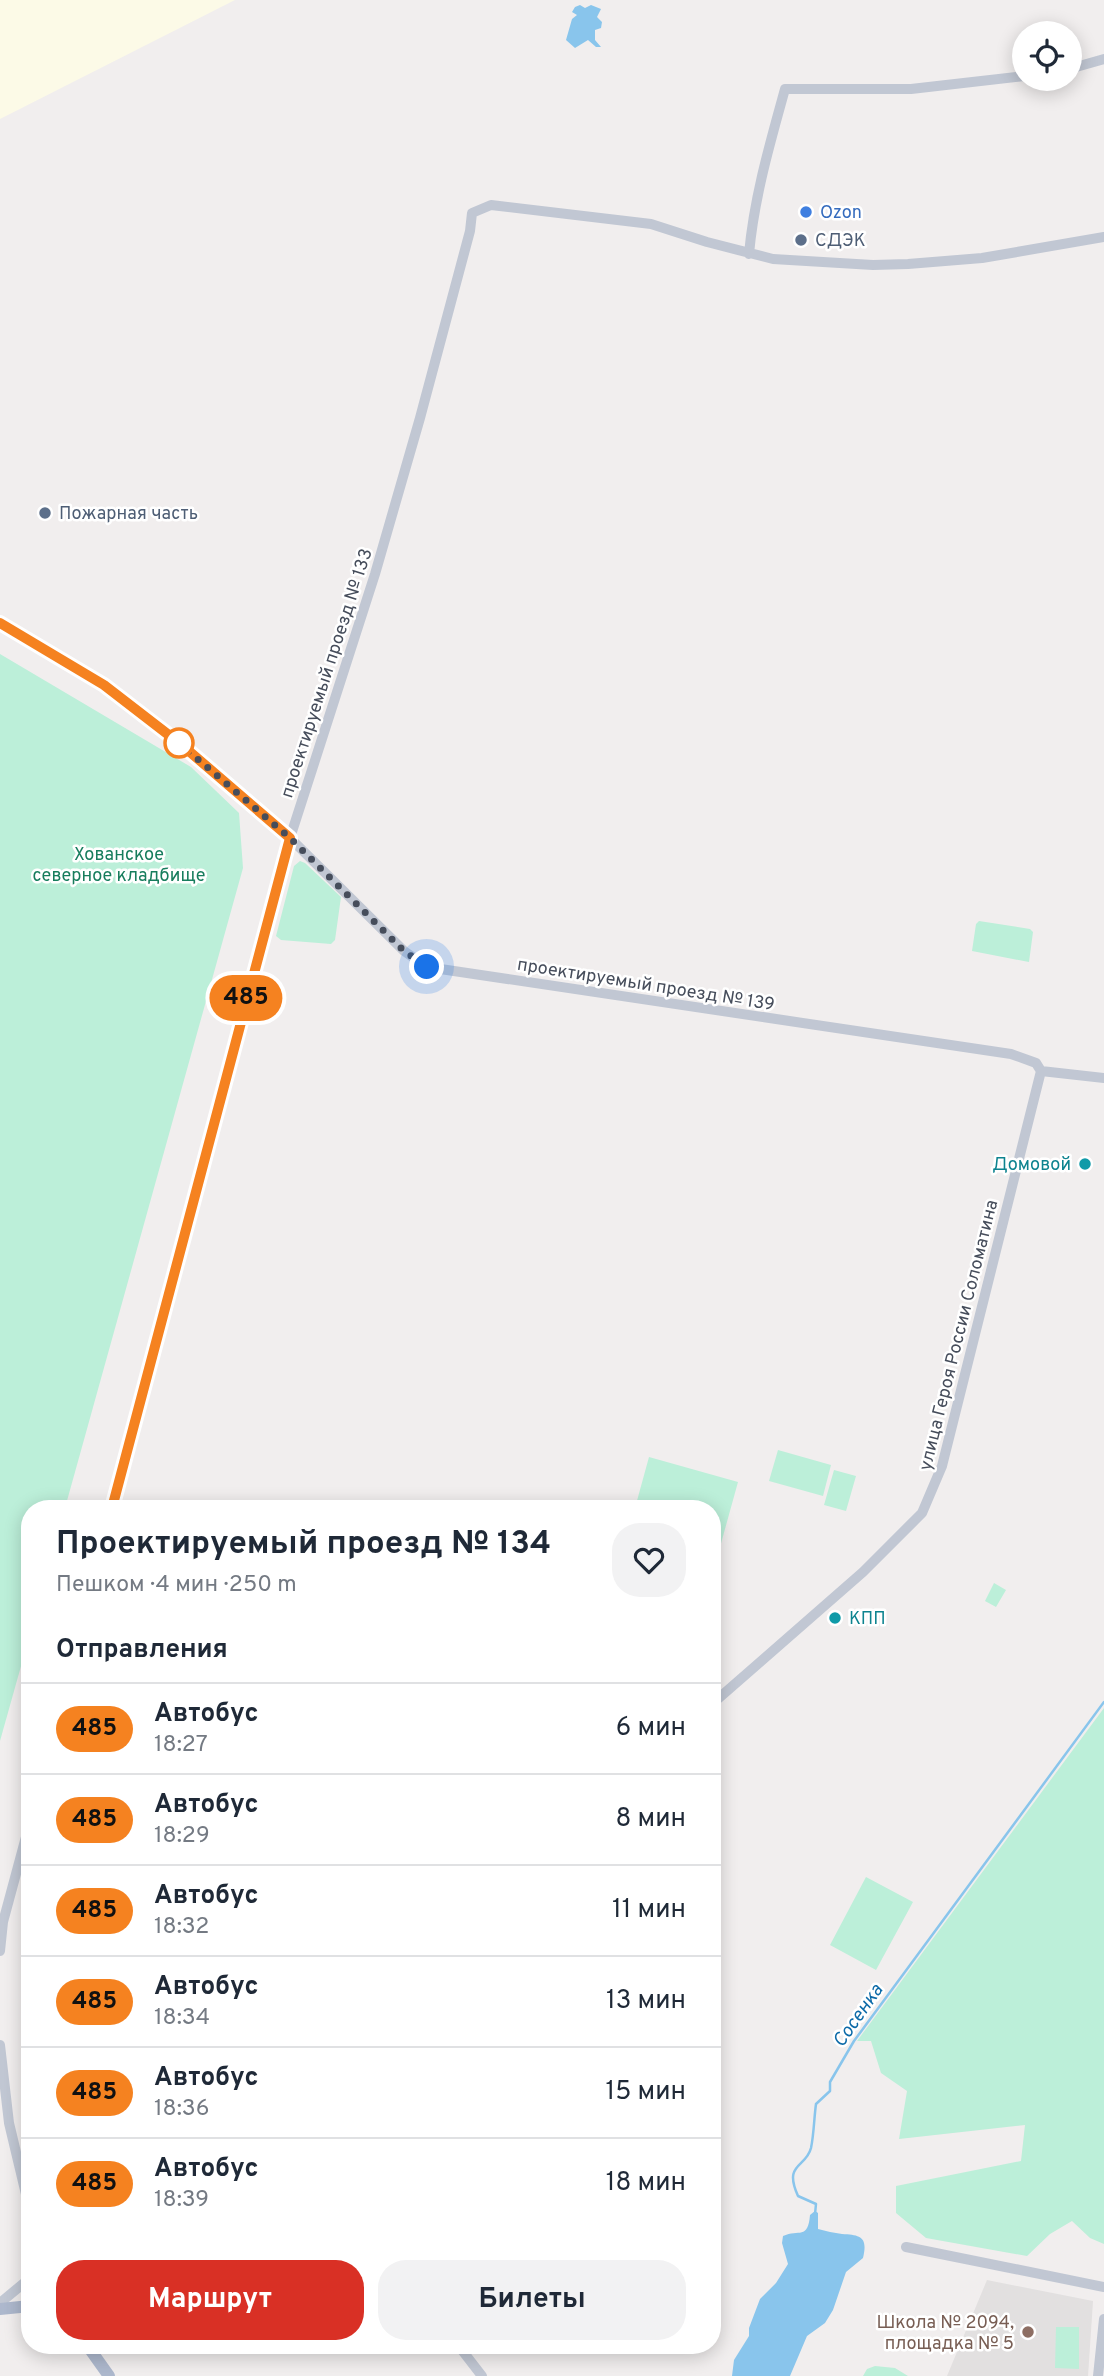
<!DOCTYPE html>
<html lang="ru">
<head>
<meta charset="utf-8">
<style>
  :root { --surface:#fff; --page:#f2f2f3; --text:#1f2937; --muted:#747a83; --line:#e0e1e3; --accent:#d93025 }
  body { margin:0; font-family:Overpass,sans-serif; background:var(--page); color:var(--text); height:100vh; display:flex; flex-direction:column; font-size:26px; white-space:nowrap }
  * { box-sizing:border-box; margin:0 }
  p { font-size:23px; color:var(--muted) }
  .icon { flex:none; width:38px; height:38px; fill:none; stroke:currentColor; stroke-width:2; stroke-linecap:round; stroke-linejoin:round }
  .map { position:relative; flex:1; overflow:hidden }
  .sheet { position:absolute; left:21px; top:1500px; width:700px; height:854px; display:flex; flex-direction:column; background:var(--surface); border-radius:28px; box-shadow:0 4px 18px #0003 }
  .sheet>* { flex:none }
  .badge { padding:0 14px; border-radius:23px; font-size:24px; line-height:46px }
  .fabs { position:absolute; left:1012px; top:21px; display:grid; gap:14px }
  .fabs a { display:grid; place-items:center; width:70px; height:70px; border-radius:50%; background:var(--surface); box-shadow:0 4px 18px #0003; font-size:35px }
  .you { position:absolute; width:35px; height:35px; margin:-18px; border:5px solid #fff; border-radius:50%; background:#1a73e8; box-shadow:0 0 0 10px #1a73e833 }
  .map>.badge { position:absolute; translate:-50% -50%; box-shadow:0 0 0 4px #fff }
  h2 { padding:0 35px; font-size:26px; line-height:63px }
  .round { display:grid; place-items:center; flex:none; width:74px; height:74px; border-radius:28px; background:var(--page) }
  .headline { display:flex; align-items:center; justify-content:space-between; height:119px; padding:0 35px }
  h1 { font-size:33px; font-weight:700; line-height:52px }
  .action { display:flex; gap:14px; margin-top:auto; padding:14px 35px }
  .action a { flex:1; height:80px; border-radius:28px; background:var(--accent); color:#fff; font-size:28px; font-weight:700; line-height:80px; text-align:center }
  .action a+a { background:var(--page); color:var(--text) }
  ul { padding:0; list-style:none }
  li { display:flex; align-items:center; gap:21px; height:91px; padding:0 35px; border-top:2px solid var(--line) }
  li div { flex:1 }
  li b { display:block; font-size:26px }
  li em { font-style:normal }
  li .badge { min-width:77px; font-weight:700; text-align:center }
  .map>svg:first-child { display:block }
  .commercial { fill:#fcfae7 }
  .education { fill:#e2e0e0 }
  .green { fill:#bcefd9 }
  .water { fill:#89c5ec }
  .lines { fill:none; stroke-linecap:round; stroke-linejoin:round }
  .stream { stroke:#89c5ec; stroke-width:2.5 }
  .minor { stroke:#c1c7d3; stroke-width:10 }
  .major { stroke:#adb8cd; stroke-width:12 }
  .line-casing { stroke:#fff; stroke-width:16 }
  .line { stroke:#f58220; stroke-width:10 }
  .walk { stroke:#464d5b; stroke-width:7; stroke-dasharray:0 12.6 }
  .shop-dot { fill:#3f7fe0; stroke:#fff; stroke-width:2.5 }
  .service-dot { fill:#5c6f8a; stroke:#fff; stroke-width:2.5 }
  .stop-dot { fill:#fff; stroke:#f58220; stroke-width:3.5 }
  .culture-dot { fill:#0f9aa8; stroke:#fff; stroke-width:2.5 }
  .education-dot { fill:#8d6e63; stroke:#fff; stroke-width:2.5 }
  .labels { text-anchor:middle; stroke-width:5; stroke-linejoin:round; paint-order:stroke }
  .shop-label { font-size:18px; fill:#366cbe; stroke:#fff; text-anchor:start }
  .service-label { font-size:18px; fill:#4e5e75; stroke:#fff; text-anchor:start }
  .street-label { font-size:18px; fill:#464d5b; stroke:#fff }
  .park-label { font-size:18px; fill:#177d5d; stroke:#fff }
  .culture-label { font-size:18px; fill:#0d838f; stroke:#fff; text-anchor:end }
  .education-label { font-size:18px; fill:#785e54; stroke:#fff; text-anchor:end }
  .water-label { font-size:19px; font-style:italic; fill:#0c6aa8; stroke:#fff }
</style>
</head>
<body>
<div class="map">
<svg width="1104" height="2376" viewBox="0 0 1104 2376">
  <rect width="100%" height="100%" fill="#f1eeee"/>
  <path class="commercial" d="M0,0H235L0,119Z"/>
  <path class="education" d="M987,2280L1093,2301L1088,2376H947Z"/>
  <path class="green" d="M0,654L191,767L239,813L243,868L65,1508H30V1634L0,1741Z
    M300,861L305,863L341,897L335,940L331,944L281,940L276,936L294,866Z
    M979,921L1030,929L1033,932L1029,962L972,951L976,924Z
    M778,1450L831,1465L823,1496L769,1481Z
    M649,1457L738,1482L712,1576V1508H635Z
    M834,1470L856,1476L846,1511L824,1505Z
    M994,1583L1006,1590L996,1607L985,1601Z
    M1104,1708V2244L1090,2238L1072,2221L1050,2234L1027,2256L926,2238L896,2213V2186L1021,2161L1025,2125L899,2139L907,2091L881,2073L871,2041H857Z
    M866,1877L913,1902L876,1970L830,1945Z
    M1056,2327H1079V2369L1055,2368Z
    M875,2366L895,2368L908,2376H863L867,2369Z"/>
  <path class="water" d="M580,5L585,8L591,5L601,9L597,17L602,22L601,28L595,30V40L601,47H596L588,40L575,48L566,40L572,19L577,15L572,12L575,7Z
    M815,2211L818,2213V2229C826,2231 834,2233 842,2234C861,2235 868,2237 863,2258L846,2272L833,2310L825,2323L807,2336L790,2376H732L734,2360L749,2336V2328L760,2299L776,2283L788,2264L782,2243L783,2236C799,2229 808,2240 810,2215Z"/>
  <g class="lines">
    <path class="stream" d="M815,2214L816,2204L798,2196C783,2163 806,2168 811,2148C814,2134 814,2118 816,2104L830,2091V2082L854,2041L1104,1702"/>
    <path class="minor" d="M1069,69L1104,59
      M749,254C754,198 770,143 785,89H911L1024,76
      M0,623L104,685L183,746L290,838L404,951L427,967L1011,1054L1036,1063L1041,1071
      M1041,1071L1104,1078
      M112,1508L290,838L375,574L420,418L470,231L472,213L491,205L651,224L707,242L773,259L873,265L908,264L982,258L1104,237
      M712,1704L863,1572L922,1513L942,1466L1041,1071
      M0,1951L3,1922L30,1822
      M0,2045L9,2123L30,2211
      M906,2247L1104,2287
      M0,2303L30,2278
      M458,2345L482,2376
      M1098,2376L1104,2319"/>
    <path class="major" d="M0,2309L30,2306
      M87,2345L109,2376"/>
  </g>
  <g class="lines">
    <g class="line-casing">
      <path id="line" d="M0,623L104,685L183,746L290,838L112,1508"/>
    </g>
    <use href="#line" class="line"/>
    <path class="walk" d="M179,743L290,838L404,951L427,967"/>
  </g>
  <circle class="shop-dot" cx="806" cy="212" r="7"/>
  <g class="service-dot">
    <circle cx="801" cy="240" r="7"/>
    <circle cx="45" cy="513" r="7"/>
  </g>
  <circle class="stop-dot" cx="179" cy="743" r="14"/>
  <g class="culture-dot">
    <circle cx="1085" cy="1164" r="7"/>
    <circle cx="835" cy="1618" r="7"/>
  </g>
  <circle class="education-dot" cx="1028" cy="2332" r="7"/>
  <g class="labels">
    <g class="shop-label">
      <text x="820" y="218">Ozon</text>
    </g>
    <g class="service-label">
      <text x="815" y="246">СДЭК</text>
      <text x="59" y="519">Пожарная часть</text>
    </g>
    <g class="street-label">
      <text transform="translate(326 673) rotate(-72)" y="6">проектируемый проезд № 133</text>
      <text transform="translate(646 984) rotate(9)" y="6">проектируемый проезд № 139</text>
      <text transform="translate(958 1335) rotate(-76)" y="6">улица Героя России Соломатина</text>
    </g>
    <g class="park-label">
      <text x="119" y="860">Хованское<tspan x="119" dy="21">северное кладбище</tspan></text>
    </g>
    <g class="culture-label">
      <text x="1071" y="1170">Домовой</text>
      <text x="849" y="1624" text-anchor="start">КПП</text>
    </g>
    <g class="education-label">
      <text x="1014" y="2328">Школа № 2094,<tspan x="1014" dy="21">площадка № 5</tspan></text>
    </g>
    <g class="water-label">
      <text transform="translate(857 2015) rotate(-55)" y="7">Сосенка</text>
    </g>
  </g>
</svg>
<div class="fabs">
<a><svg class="icon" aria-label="locate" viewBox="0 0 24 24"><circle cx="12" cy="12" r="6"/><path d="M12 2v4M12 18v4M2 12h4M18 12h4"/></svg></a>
</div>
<div class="you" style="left:427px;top:967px"></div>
<b class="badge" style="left:246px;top:998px;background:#f58220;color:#111">485</b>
<section class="sheet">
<div class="headline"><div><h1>Проектируемый проезд № 134</h1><p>Пешком · 4 мин · 250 m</p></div><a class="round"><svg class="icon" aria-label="heart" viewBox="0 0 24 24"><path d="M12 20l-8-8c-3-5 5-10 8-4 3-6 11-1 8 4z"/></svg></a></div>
<h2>Отправления</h2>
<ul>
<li><span class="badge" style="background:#f58220;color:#111">485</span><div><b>Автобус</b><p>18:27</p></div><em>6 мин</em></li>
<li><span class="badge" style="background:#f58220;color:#111">485</span><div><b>Автобус</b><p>18:29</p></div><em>8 мин</em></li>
<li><span class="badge" style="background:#f58220;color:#111">485</span><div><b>Автобус</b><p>18:32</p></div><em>11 мин</em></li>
<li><span class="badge" style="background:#f58220;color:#111">485</span><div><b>Автобус</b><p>18:34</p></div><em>13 мин</em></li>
<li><span class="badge" style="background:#f58220;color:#111">485</span><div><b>Автобус</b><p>18:36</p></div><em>15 мин</em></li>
<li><span class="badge" style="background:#f58220;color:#111">485</span><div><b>Автобус</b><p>18:39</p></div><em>18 мин</em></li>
</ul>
<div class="action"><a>Маршрут</a><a>Билеты</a></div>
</section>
</div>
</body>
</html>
